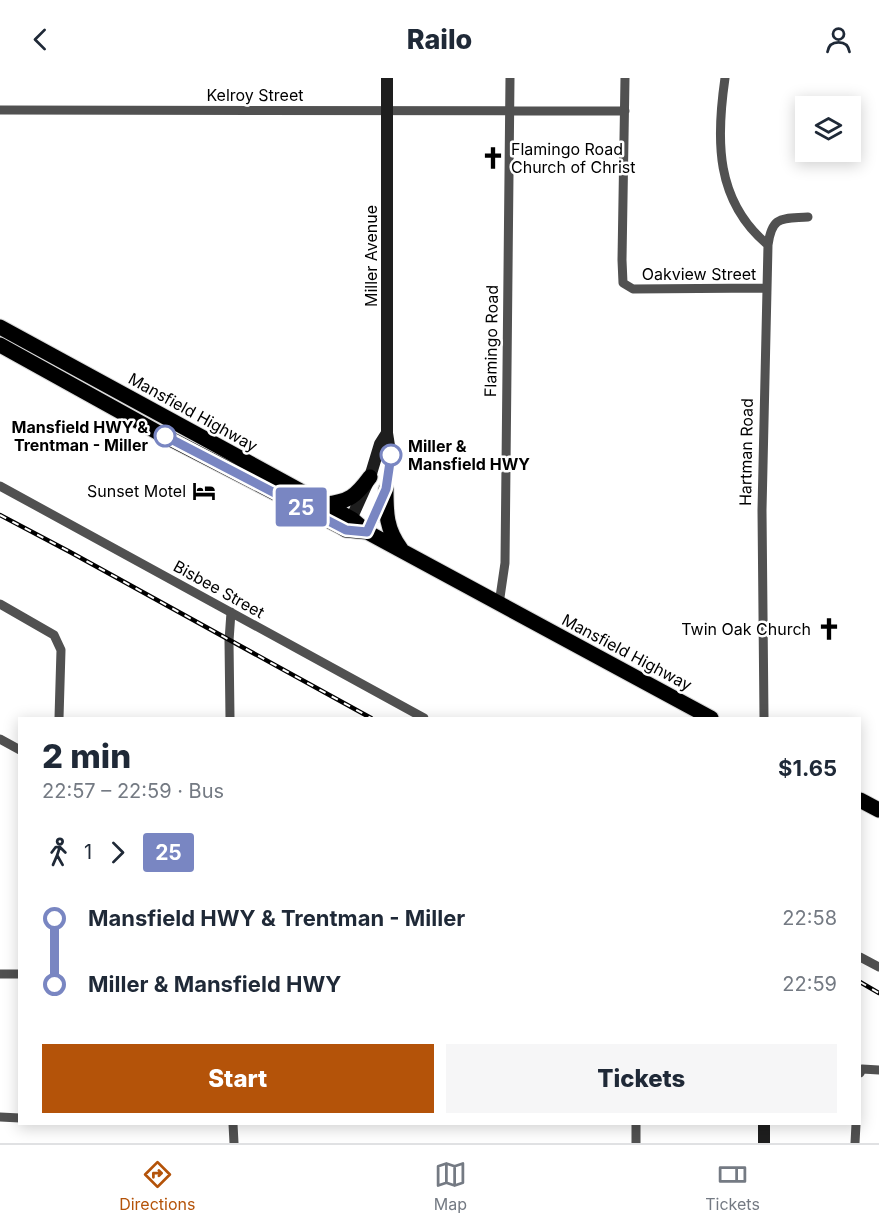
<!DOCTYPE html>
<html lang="en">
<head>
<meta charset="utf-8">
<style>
  :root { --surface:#fff; --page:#f6f6f7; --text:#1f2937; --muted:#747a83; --line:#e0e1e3; --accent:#b45309 }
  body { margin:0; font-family:Inter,sans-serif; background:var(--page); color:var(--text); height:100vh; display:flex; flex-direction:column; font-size:22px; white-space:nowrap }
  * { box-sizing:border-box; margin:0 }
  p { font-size:20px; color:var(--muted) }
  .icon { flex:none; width:33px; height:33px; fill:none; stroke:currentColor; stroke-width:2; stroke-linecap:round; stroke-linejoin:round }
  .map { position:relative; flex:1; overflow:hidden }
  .details { position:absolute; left:18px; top:639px; width:843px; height:408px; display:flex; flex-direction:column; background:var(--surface); border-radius:0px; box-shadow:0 3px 15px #0003 }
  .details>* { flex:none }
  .badge { padding:0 12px; border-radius:4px; font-size:21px; line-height:39px }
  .fabs { position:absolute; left:795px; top:18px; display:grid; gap:12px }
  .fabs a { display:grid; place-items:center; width:66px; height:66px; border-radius:0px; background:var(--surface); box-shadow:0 3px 15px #0003; font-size:30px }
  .map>.badge { position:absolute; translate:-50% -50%; box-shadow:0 0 0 3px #fff }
  .legs { display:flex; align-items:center; gap:9px; height:66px; padding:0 24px; font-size:20px }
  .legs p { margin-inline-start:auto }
  .overview { display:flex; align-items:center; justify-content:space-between; height:102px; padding:0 24px }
  h1 { font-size:33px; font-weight:800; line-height:45px }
  .cta { display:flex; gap:12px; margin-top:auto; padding:12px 24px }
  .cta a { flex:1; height:69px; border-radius:0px; background:var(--accent); color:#fff; font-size:24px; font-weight:800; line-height:69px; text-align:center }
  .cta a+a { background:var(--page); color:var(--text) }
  ul { padding:0 24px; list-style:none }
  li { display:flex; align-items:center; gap:21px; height:66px; font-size:22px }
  li i { display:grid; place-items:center; width:9px; height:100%; margin:0 8px; background:currentColor }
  li i::after { content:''; width:15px; height:15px; margin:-8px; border:4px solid; border-radius:50%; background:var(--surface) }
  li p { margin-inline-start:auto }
  li:first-child i { background:linear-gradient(#0000 50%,currentColor 0) }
  li:last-child i { background:linear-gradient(currentColor 50%,#0000 0) }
  header { display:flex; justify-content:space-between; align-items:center; height:78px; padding:0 24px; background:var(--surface); font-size:27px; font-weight:800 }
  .tab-bar { display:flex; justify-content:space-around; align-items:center; height:84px; border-top:2px solid var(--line); background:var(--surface); font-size:16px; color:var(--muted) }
  .tab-bar a { display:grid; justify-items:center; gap:3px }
  .tab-bar .selected { color:var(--accent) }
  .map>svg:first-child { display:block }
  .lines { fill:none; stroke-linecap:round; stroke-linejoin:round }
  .primary-casing { stroke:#dbdbdb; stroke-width:17 }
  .street { stroke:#515151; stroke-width:9 }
  .secondary { stroke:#1e1e1e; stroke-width:12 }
  .primary { stroke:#000; stroke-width:15 }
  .rail-casing { stroke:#000; stroke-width:4.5 }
  .rail { stroke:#fff; stroke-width:2; stroke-dasharray:7; stroke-linecap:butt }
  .line-1-casing { stroke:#fff; stroke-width:14 }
  .line-1 { stroke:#7986c2; stroke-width:9 }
  .stop-1-dot { fill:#fff; stroke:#7986c2; stroke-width:3 }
  .labels { text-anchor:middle; stroke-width:5; stroke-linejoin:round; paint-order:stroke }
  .street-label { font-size:16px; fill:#000; stroke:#fff }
  .poi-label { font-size:16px; fill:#000; stroke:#fff; text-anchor:end }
  .stop-label { font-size:16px; font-weight:bold; fill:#000; stroke:#fff; text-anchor:end }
</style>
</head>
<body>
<header><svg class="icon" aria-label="back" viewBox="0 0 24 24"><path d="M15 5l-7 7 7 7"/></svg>Railo<svg class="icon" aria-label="person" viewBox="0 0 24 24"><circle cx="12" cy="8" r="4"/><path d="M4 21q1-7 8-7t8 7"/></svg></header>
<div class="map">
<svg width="879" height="1065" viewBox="0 0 879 1065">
  <rect width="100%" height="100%" fill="#fff"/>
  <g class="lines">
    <g class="primary-casing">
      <path id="primary" d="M0,249L352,441L367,454L711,640
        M0,267L157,354L341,449L346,452L367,454
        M386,411C386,435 386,451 401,471
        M325,426C349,424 356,418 370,399
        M860,722L879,732"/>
    </g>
    <path class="street" d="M625,0L622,182L623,205L633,211L766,210
      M725,0C716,62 715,123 768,167
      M0,32L625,33
      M0,408L424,640
      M0,526L54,557L61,572L59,640
      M499,526L505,485L510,0
      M230,640L229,563L231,534
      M764,640L762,432L768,167C772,137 782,141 808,139
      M0,661L20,672
      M860,879L879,889
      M0,896H20
      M860,995L862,991L879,992
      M0,1039L20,1040
      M233,1046L234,1065
      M636,1046V1065
      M855,1065L856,1046"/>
    <path class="secondary" d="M348,448L370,399L380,366L387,355
      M367,454C384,421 395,393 387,355V0
      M764,1046V1065"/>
    <use href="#primary" class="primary"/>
    <g class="rail-casing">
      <path id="rail" d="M0,437L70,474L371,640
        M860,904L879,915"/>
    </g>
    <use href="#rail" class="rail"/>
  </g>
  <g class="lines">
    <g class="line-1-casing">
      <path id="line-1" d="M165,358L346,452L367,454L386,411L391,377"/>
    </g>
    <use href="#line-1" class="line-1"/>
  </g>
  <defs>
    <g id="church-bare" transform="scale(1.8)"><path d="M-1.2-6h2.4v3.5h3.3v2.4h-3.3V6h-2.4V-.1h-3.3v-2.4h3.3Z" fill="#000" stroke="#fff" stroke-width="2.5" paint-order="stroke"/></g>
    <g id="hotel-bare" transform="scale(1.8)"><path d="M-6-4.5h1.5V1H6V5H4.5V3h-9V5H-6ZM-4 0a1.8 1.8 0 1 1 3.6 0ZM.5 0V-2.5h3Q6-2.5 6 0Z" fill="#000" stroke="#fff" stroke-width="2.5" paint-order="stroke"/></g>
  </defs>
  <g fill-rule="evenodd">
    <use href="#church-bare" x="493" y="80"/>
    <use href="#hotel-bare" x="204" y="413"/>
    <use href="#church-bare" x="829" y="551"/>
  </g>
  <g class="stop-1-dot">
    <circle cx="165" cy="358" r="10"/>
    <circle cx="391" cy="377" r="10"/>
  </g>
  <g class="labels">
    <g class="street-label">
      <text x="255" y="23">Kelroy Street</text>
      <text transform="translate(371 178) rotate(-90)" y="6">Miller Avenue</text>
      <text x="699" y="202">Oakview Street</text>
      <text transform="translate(491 263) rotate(-89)" y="6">Flamingo Road</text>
      <text transform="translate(193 334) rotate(29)" y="6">Mansfield Highway</text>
      <text transform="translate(746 374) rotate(-89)" y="6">Hartman Road</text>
      <text transform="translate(219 511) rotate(29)" y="6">Bisbee Street</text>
      <text transform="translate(627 574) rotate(28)" y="6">Mansfield Highway</text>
    </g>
    <g class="poi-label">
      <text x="511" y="77" text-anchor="start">Flamingo Road<tspan x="511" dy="18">Church of Christ</tspan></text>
      <text x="186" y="419">Sunset Motel</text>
      <text x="811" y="557">Twin Oak Church</text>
    </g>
    <g class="stop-label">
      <text x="148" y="355">Mansfield HWY &amp;<tspan x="148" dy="18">Trentman - Miller</tspan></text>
      <text x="408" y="374" text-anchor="start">Miller &amp;<tspan x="408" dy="18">Mansfield HWY</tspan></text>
    </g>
  </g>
</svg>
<div class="fabs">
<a><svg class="icon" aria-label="layers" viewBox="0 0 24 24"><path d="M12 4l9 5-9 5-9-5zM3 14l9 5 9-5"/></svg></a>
</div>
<b class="badge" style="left:301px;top:429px;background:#7986c2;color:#fff">25</b>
<section class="details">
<div class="overview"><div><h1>2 min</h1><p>22:57 – 22:59 · Bus</p></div><b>$1.65</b></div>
<div class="legs"><svg class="icon" aria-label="walk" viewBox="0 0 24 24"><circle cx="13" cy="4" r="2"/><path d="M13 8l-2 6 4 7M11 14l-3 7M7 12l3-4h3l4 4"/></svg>1<svg class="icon" aria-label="forward" viewBox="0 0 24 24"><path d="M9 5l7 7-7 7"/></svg><b class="badge" style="background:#7986c2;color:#fff">25</b></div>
<ul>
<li><i style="color:#7986c2"></i><b>Mansfield HWY &amp; Trentman - Miller</b><p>22:58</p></li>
<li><i style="color:#7986c2"></i><b>Miller &amp; Mansfield HWY</b><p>22:59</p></li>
</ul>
<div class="cta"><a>Start</a><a>Tickets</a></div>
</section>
</div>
<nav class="tab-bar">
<a class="selected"><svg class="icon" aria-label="directions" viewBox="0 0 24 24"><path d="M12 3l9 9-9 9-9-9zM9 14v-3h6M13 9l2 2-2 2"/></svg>Directions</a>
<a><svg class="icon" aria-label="map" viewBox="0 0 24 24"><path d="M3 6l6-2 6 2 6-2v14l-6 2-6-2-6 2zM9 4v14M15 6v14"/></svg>Map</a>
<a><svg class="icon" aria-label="tickets" viewBox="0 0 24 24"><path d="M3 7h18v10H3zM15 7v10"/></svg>Tickets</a>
</nav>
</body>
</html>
